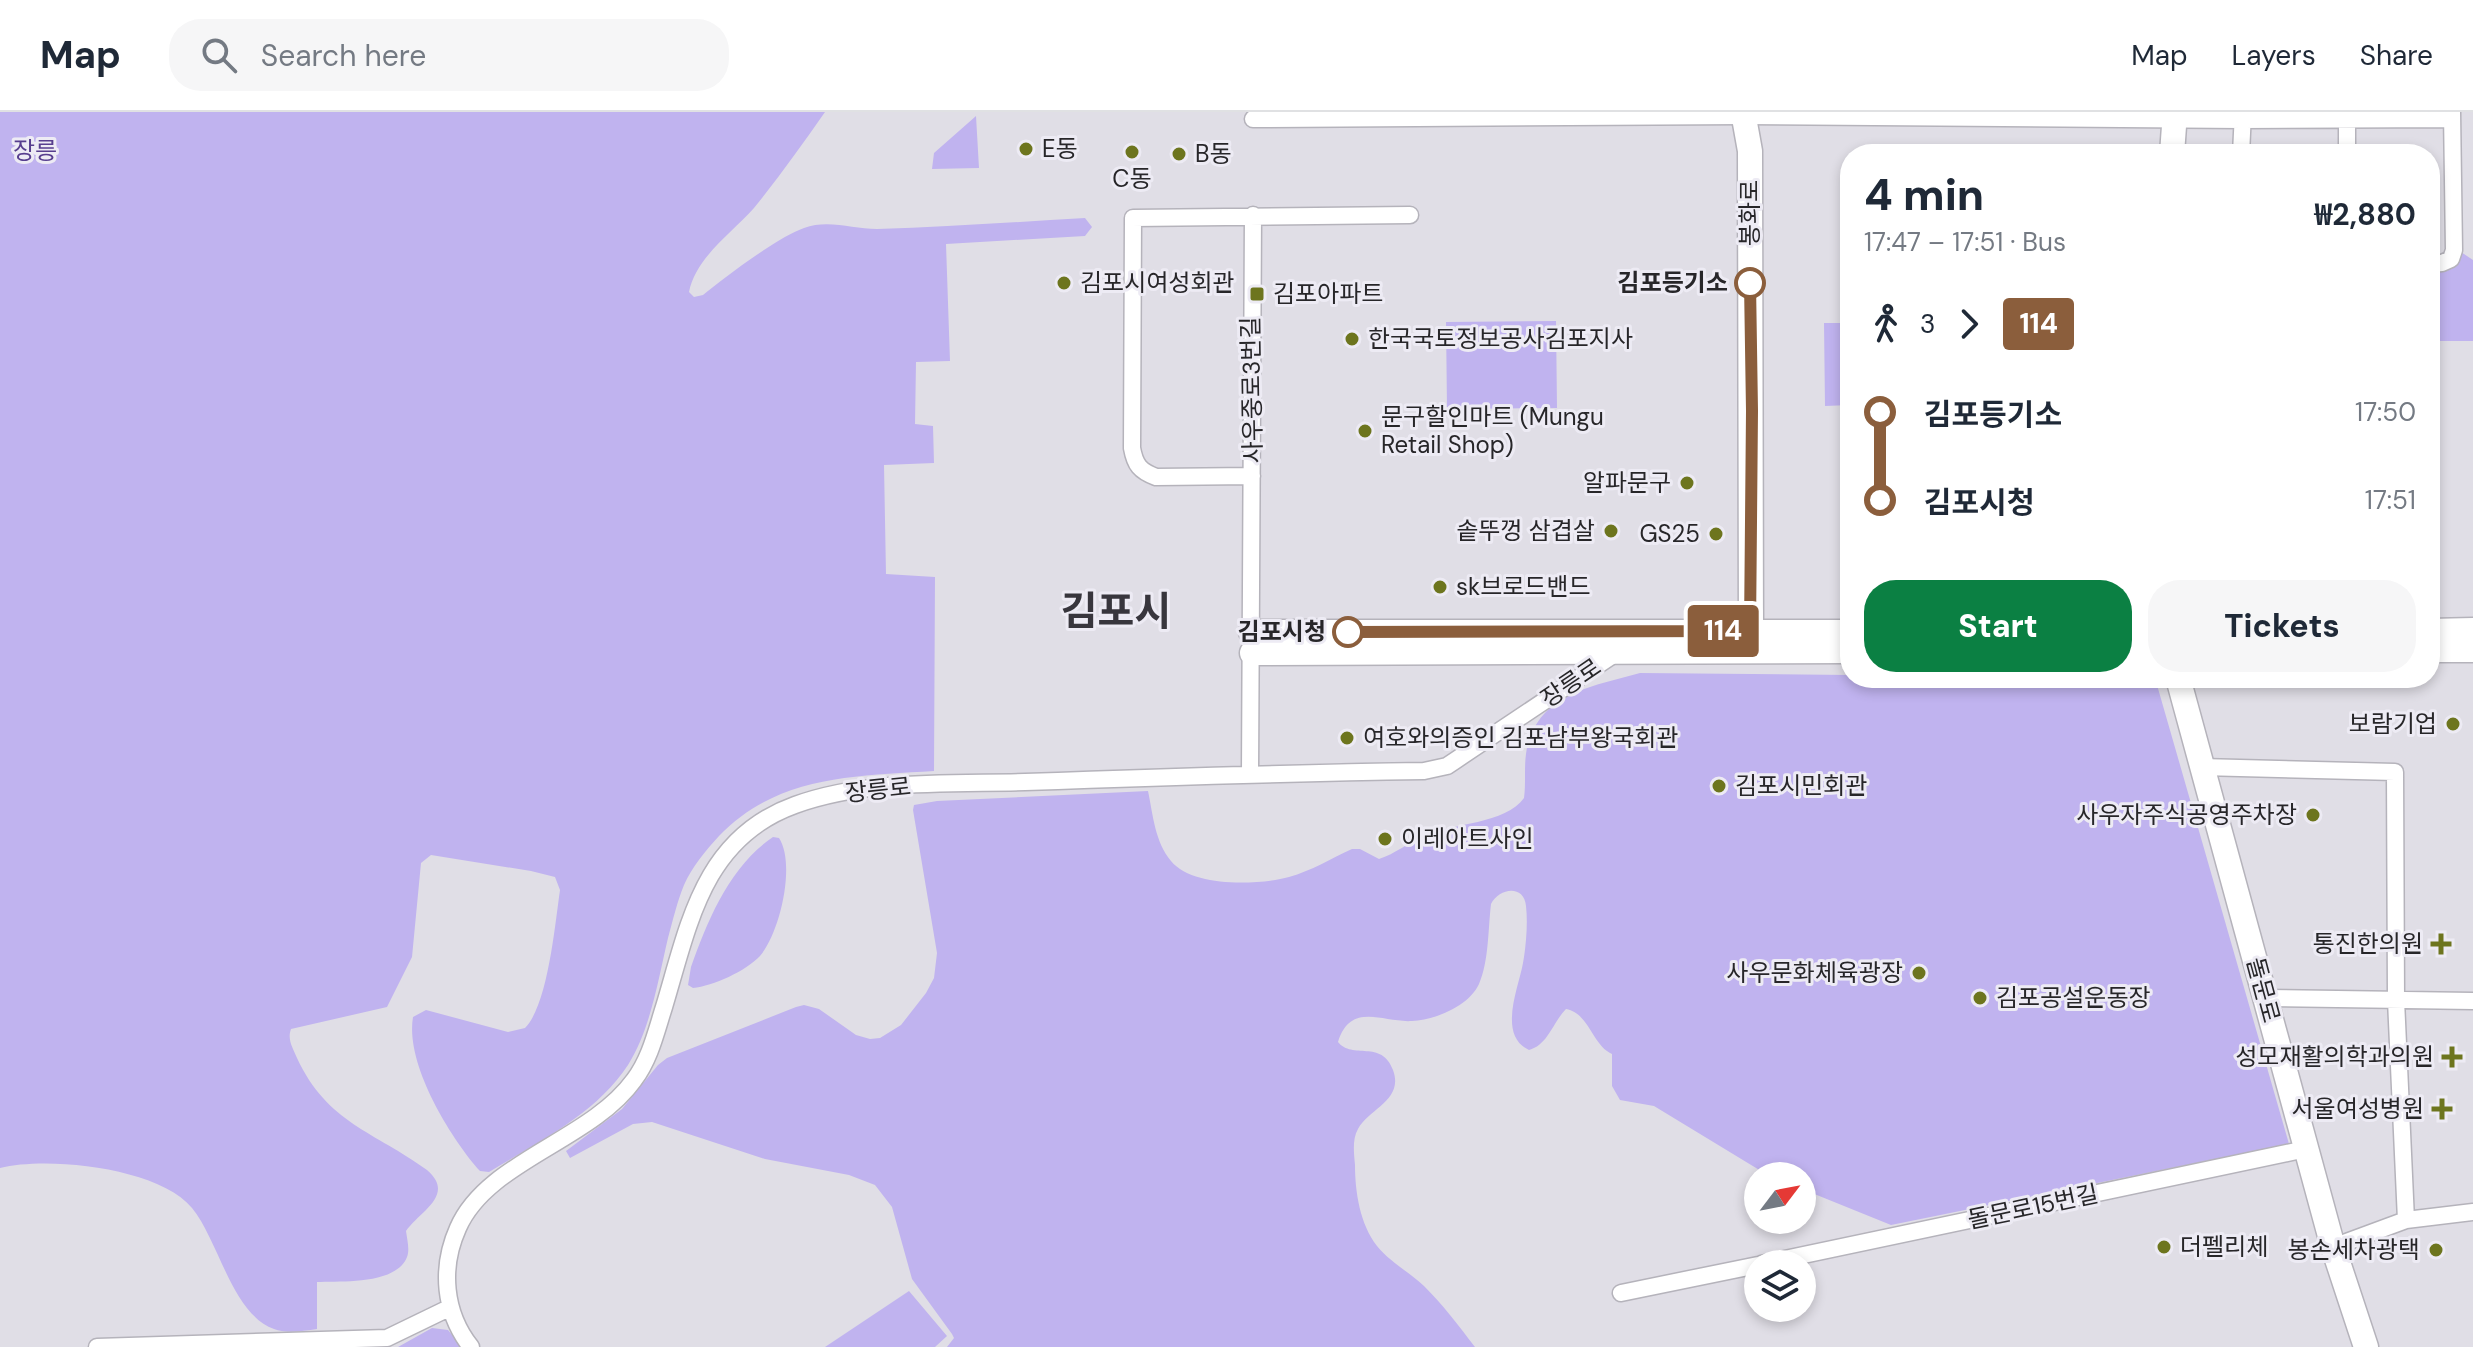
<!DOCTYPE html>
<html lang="en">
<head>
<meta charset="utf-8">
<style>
  :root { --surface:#fff; --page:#f6f6f7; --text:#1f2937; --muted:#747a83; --line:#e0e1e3; --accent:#0b8043 }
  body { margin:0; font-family:"DM Sans","Noto Sans KR",sans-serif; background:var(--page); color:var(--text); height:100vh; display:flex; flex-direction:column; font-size:30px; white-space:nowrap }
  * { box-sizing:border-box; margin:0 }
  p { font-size:26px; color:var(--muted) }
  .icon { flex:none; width:44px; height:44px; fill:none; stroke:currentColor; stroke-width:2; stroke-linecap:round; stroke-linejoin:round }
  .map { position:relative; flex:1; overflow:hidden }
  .panel { position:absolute; left:1840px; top:32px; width:600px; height:544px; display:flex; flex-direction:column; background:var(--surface); border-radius:32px; box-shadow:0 4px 12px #0003 }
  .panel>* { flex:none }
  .badge { padding:0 16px; border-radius:6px; font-size:28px; line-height:52px }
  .needle { width:52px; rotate:58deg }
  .controls { position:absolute; left:1744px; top:1050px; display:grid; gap:16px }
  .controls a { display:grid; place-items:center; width:72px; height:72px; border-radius:50%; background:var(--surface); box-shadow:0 4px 12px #0003; font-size:40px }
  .map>.badge { position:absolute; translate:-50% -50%; box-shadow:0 0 0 4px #fff }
  .legs { display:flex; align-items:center; gap:12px; height:88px; padding:0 24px; font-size:26px }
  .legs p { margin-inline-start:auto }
  .overview { display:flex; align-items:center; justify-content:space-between; height:136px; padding:0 24px }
  h1 { font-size:44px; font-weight:800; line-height:60px }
  .button { display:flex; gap:16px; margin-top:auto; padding:16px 24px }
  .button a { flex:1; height:92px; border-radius:32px; background:var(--accent); color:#fff; font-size:32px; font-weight:800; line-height:92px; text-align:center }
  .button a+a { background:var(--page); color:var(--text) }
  ul { padding:0 24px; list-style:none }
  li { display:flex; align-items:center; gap:28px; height:88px; font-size:30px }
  li i { display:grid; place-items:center; width:12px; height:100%; margin:0 10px; background:currentColor }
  li i::after { content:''; width:20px; height:20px; margin:-10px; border:6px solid; border-radius:50%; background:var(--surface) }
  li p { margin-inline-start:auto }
  li:first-child i { background:linear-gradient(#0000 50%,currentColor 0) }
  li:last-child i { background:linear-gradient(currentColor 50%,#0000 0) }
  header { display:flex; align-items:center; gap:48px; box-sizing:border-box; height:112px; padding:0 40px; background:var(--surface); border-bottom:2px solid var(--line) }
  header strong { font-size:38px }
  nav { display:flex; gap:44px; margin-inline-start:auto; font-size:28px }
  .search { width:560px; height:72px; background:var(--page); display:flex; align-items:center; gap:20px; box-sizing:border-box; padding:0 28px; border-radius:32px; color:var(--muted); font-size:30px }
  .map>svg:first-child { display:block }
  .green { fill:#c0b3ef }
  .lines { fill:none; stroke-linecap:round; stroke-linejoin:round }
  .street-casing { stroke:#b5b3bb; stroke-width:19 }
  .secondary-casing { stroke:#b5b3bb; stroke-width:27 }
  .street { stroke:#fff; stroke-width:16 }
  .secondary { stroke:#fff; stroke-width:24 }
  .line-1-casing { stroke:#fff; stroke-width:18 }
  .line-1 { stroke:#8b5e3c; stroke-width:12 }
  .poi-dot { fill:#6d751e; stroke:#edebf4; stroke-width:3 }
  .stop-1-dot { fill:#fff; stroke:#8b5e3c; stroke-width:4 }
  .labels { text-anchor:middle; stroke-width:6; stroke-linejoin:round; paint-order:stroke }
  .poi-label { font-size:24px; fill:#272629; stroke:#edebf4; text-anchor:start }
  .park-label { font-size:24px; fill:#573e8e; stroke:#edebf4 }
  .street-label { font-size:24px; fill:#272629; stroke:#edebf4 }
  .stop-label { font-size:24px; font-weight:bold; fill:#272629; stroke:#edebf4; text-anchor:end }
  .town-label { font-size:40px; font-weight:bold; fill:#38363d; stroke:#edebf4 }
</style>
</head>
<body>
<header>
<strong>Map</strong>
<div class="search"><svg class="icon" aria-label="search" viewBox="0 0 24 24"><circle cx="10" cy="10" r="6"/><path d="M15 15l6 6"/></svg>Search here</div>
<nav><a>Map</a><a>Layers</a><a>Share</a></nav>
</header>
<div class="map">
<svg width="2473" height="1235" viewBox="0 0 2473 1235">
  <rect width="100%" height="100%" fill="#e0dee6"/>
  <path class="green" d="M0,0H825C802,33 779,65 754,96C732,121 696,145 689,180L694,185L703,183C725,165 778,125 804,116C828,107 853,117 877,117C946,115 1015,110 1085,106L1092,115L1085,124L946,132L950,249L916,250L915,312L933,314L934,351L884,353L886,462L935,465L934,659C855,664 778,663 719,724C706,738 692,755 684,773C677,790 673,808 668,826C658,868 651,916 628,953C596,1002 538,1030 489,1060L480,1059C450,1025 405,952 413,905L426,898L508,920L525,916C548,893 555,812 560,778L555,765L531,759L431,743L421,751L412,845L387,895L291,917C287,928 293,936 297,946C327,1011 375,1020 427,1058C456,1083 420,1099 406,1119C407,1127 410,1138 407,1145C396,1173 341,1169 317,1170V1217C303,1219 286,1222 274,1217C232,1202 219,1129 192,1096C159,1056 49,1044 0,1056Z
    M976,4L979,56L932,57L934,41Z
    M2458,138L2473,148V229H2430V157Z
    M1556,209L1557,296L1447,297L1446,210Z
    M1824,211H1850V293L1825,294Z
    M1640,561L1850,563V566H2155L2289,1032L1891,1113L1802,1077V1064H1773L1761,1059L1654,994L1620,988L1612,974V942C1592,933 1589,901 1566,897C1553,910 1548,933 1529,938C1497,923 1519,875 1523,851C1526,834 1528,812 1526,794C1524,772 1499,776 1491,792C1488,817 1489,849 1479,872C1469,894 1435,908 1412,909C1383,911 1351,889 1338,930C1352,948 1382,927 1393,958C1404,988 1370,996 1358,1017C1352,1027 1354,1042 1355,1053C1355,1080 1360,1112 1377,1134C1390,1150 1409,1160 1424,1174C1443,1193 1459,1214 1475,1235H947L954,1226L952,1222L912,1167L892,1095L875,1073L849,1063L765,1047L652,1010L633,1012L570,1046L566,1039L622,997L658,953L667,946L796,895L804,893L819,897L856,923L870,927L880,926L901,913L926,881L934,866L937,841L913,698L914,693L937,689L1148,679C1153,703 1155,730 1171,749C1193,776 1259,773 1289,765C1311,759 1332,746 1352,737H1360L1379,747C1395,742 1409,730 1424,724C1452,711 1506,712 1524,686C1526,671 1524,656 1526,642C1536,581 1591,575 1640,561Z
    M773,725L779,726C796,752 780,821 760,844C746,859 713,874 693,876L688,873L691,855C708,807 730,754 773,725Z
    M909,1179L947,1224L935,1235H825Z
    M432,1216L448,1218L462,1235H398Z"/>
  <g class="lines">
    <g class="street-casing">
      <path id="street" d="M2347,0V42
        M1253,7L1744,4L2242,8L2452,7
        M2241,42L2243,0
        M2430,152L2442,151L2451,147L2454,138L2452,0
        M1252,364L1156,365C1140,359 1135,353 1132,336L1133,106L1410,103
        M2201,655L2395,660L2396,888L2406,1108
        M1250,661L1253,103
        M2265,886L2473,889
        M2333,1135L2406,1108L2473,1100
        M1761,1152L2306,1037
        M1621,1181L1758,1153
        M97,1235L387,1226L449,1196
        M471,1235C444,1201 440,1156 458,1116C487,1049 590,1029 634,968C650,947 656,920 664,895C689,812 703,726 795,693C867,667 950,672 1025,670C1159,665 1291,661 1424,659L1447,654L1456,648L1616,541"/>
    </g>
    <g class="secondary-casing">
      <path id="secondary" d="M1743,0L1750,39L1751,533
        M2172,42L2175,0
        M2430,519L2473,518
        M1251,520H1850
        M2430,538H2473
        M1252,541L1850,539
        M2178,566L2333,1135L2366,1235"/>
    </g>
    <use href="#street" class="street"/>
    <use href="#secondary" class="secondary"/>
  </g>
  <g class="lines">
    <g class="line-1-casing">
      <path id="line-1" d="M1348,520L1750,519L1752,299L1750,171"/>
    </g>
    <use href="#line-1" class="line-1"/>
  </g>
  <g class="poi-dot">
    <circle cx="1026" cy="37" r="8"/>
    <circle cx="1132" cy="40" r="8"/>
    <circle cx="1179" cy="42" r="8"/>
    <circle cx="1064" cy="171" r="8"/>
    <rect x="1249" y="174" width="16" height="16" rx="4"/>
    <circle cx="1352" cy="227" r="8"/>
    <circle cx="1365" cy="319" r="8"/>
    <circle cx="1687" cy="371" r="8"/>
    <circle cx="1611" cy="419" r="8"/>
    <circle cx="1716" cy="422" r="8"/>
    <circle cx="1440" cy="475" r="8"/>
    <circle cx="2453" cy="612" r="8"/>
    <circle cx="1347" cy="626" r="8"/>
    <circle cx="1719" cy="674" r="8"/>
    <circle cx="2313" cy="703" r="8"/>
    <circle cx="1385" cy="727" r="8"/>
    <path d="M2437 820h8v8h8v8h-8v8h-8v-8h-8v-8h8z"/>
    <circle cx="1919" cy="861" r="8"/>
    <circle cx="1980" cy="886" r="8"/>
    <path d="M2448 933h8v8h8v8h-8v8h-8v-8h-8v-8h8z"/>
    <path d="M2438 985h8v8h8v8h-8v8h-8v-8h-8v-8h8z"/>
    <circle cx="2164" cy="1135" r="8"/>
    <circle cx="2436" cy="1138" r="8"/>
  </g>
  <g class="stop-1-dot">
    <circle cx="1750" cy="171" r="14"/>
    <circle cx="1348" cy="520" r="14"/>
  </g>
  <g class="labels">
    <g class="poi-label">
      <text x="1042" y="45">E동</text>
      <text x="1195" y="50">B동</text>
      <text x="1132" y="75" text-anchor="middle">C동</text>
      <text x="1080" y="179">김포시여성회관</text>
      <text x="1273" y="190">김포아파트</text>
      <text x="1368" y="235">한국국토정보공사김포지사</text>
      <text x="1381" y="313">문구할인마트 (Mungu<tspan x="1381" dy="28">Retail Shop)</tspan></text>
      <text x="1671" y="379" text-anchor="end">알파문구</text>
      <text x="1595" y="427" text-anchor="end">솥뚜껑 삼겹살</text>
      <text x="1700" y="430" text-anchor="end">GS25</text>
      <text x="1456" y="483">sk브로드밴드</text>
      <text x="2437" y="620" text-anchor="end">보람기업</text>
      <text x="1363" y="634">여호와의증인 김포남부왕국회관</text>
      <text x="1735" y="682">김포시민회관</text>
      <text x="2297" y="711" text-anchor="end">사우자주식공영주차장</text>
      <text x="1401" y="735">이레아트사인</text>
      <text x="2423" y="840" text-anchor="end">통진한의원</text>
      <text x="1903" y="869" text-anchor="end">사우문화체육광장</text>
      <text x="1996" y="894">김포공설운동장</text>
      <text x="2434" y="953" text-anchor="end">성모재활의학과의원</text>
      <text x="2424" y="1005" text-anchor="end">서울여성병원</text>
      <text x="2180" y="1143">더펠리체</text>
      <text x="2420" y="1146" text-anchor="end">봉손세차광택</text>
    </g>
    <g class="park-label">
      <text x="35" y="47">장릉</text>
    </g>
    <g class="street-label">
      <text transform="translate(1750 101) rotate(-90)" y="8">봉화로</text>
      <text transform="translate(1252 278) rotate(-91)" y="8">사우중로3번길</text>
      <text transform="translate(1571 571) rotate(-34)" y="8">장릉로</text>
      <text transform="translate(878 678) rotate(-6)" y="8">장릉로</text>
      <text transform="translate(2263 878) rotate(75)" y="8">돌문로</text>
      <text transform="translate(2033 1095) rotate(-12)" y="8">돌문로15번길</text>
    </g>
    <g class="stop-label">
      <text x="1728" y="179">김포등기소</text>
      <text x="1326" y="528">김포시청</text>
    </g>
    <g class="town-label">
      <text x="1116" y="513">김포시</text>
    </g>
  </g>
</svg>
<div class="controls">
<a><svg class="needle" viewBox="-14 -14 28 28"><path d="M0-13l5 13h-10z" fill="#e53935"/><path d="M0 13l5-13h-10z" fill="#747a83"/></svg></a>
<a><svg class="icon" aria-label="layers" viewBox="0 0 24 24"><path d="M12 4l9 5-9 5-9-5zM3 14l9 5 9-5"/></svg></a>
</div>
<b class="badge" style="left:1723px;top:519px;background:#8b5e3c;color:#fff">114</b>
<section class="panel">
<div class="overview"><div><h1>4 min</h1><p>17:47 – 17:51 · Bus</p></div><b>₩2,880</b></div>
<div class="legs"><svg class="icon" aria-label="walk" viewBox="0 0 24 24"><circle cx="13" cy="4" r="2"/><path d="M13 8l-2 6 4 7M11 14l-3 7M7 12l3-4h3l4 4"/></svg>3<svg class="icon" aria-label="forward" viewBox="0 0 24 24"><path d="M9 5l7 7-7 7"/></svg><b class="badge" style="background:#8b5e3c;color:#fff">114</b></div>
<ul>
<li><i style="color:#8b5e3c"></i><b>김포등기소</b><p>17:50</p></li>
<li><i style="color:#8b5e3c"></i><b>김포시청</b><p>17:51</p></li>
</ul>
<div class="button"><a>Start</a><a>Tickets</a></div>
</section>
</div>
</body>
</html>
